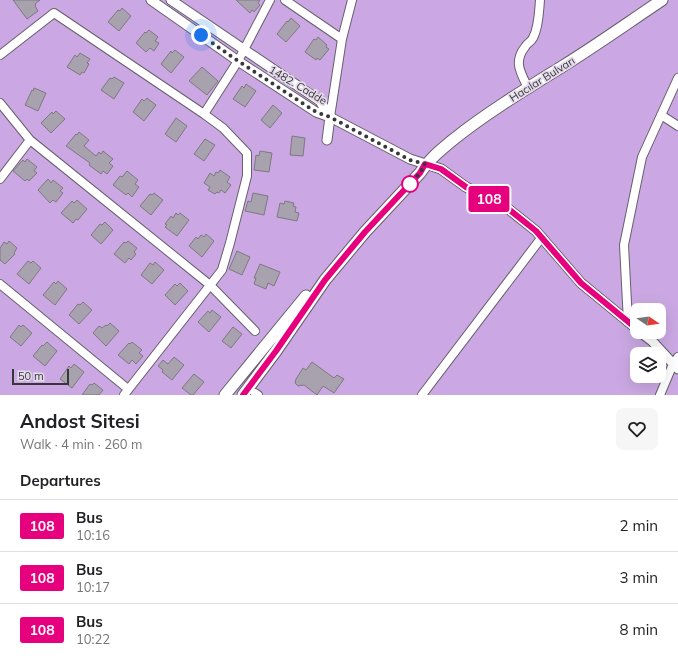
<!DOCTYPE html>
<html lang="en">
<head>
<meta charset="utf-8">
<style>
  :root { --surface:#fff; --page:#f6f6f6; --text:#202124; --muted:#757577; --line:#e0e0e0 }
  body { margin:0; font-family:Mulish,sans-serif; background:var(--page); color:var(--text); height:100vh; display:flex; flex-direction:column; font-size:15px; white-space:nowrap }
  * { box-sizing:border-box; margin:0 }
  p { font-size:13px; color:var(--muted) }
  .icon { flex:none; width:22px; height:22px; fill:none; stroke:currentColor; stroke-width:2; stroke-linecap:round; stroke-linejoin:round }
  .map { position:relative; height:395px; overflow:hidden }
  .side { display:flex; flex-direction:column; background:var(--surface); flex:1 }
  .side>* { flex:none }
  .badge { padding:0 8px; border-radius:3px; font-size:14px; line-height:26px }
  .needle { width:26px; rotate:103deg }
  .fabs { position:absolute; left:630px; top:303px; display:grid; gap:8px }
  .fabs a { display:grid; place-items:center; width:36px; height:36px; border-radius:8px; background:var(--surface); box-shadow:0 4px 16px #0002; font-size:20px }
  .scale { position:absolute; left:12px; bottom:10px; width:57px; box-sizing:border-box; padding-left:4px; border:2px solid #39363c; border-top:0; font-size:11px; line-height:14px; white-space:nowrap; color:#39363c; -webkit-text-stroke:3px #e4dcea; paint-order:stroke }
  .you { position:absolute; width:20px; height:20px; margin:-10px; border:3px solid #fff; border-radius:50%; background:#1a73e8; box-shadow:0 0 0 6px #1a73e833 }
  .map>.badge { position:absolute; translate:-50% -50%; box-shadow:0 0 0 2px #fff }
  h2 { padding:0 20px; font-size:15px; line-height:36px }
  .round { display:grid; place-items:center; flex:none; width:42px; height:42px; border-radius:8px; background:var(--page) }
  .overview { display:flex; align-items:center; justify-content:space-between; height:68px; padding:0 20px }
  h1 { font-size:19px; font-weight:700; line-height:30px }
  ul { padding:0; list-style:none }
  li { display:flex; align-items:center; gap:12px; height:52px; padding:0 20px; border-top:1px solid var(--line) }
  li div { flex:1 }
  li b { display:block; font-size:15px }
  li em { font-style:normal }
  li .badge { min-width:44px; font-weight:700; text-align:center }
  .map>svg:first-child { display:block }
  .green { fill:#cba8e3; fill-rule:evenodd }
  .building { fill:#a8a1ae; stroke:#7f7884 }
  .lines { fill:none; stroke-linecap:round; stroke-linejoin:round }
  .minor-casing { stroke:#67606c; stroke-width:10 }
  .tertiary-casing { stroke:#67606c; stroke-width:11 }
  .secondary-casing { stroke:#67606c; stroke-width:13 }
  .minor { stroke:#fff; stroke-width:8 }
  .tertiary { stroke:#fff; stroke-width:9 }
  .secondary { stroke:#fff; stroke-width:11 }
  .line-casing { stroke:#fff; stroke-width:9 }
  .line { stroke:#e6007e; stroke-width:6 }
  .walk { stroke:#39363c; stroke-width:4; stroke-dasharray:0 7.2 }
  .stop-dot { fill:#fff; stroke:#e6007e; stroke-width:2 }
  .labels { text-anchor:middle; stroke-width:3.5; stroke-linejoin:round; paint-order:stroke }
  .street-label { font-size:11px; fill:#39363c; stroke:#e4dcea }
</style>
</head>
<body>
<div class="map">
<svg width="678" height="395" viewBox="0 0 678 395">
  <rect width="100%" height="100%" fill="#e4dcea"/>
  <path class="green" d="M0,0H678V395H0ZM637,310H659V332H637ZM637,354H659V376H637Z"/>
  <path class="building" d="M13,0H40L35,4L36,5L35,6L38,11L27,19Z
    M236,0H260L258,3L260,5L254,12L252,10L250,13Z
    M122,8L131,16L119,31L108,22L118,10L120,11Z
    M291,18L300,26L286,42L277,34L287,21L288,22Z
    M149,30L158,37L155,41L159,43L154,51L150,48L146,52L136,43L145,32L146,33Z
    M318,37L327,45L326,47L329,49L320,60L317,58L316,60L305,52L314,39L316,40Z
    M175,50L184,57L171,73L161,64L171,51L172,53Z
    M80,53L90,59L87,63L89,64L84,73L82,72L80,75L67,67L75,55L77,57Z
    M202,67L218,81L207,95L189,81Z
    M114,77L124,83L114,99L101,90L110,78L112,79Z
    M246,84L256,91L245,107L233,99L242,86L244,88Z
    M34,88L46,93L38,111L25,105L32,90L33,91Z
    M147,98L156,105L144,121L133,112L142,99L144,101Z
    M273,105L282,113L270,128L261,120Z
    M56,111L65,119L51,133L41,123L52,112L53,114Z
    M176,118L187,126L176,142L165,134Z
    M79,132L89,140L84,146L96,156L99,152L101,154L103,151L113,159L109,163L113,166L107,174L103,171L101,174L89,165L90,163L66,146L76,134L77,135Z
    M292,136L305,138L303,156L290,155Z
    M205,139L215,145L204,161L194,154Z
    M260,151L272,153L269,172L254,170L256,155L259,156Z
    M27,159L37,167L34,171L37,173L29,181L27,179L25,181L13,171L23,160L25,162Z
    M220,170L230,177L227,182L231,185L225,193L221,190L219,193L217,192L215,194L208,190L210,187L204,183L210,173L214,176L216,172L218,173Z
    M127,171L138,180L135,184L139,187L132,197L128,193L126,195L113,185L120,176L122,177Z
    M48,179L51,183L53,180L63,188L60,191L63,193L56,202L53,200L50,203L38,190Z
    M154,193L163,200L151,215L140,206L150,194L152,195Z
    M253,193L268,196L264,215L245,211L248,201L251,202Z
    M77,200L87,209L78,220L76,219L73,223L61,213L72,201L74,203Z
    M285,201L294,203L293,206L296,207L295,212L299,213L297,221L277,217L280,203L284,204Z
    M176,213L178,215L180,213L189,220L177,236L165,227L167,225L165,224L171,216L173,218Z
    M105,222L113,230L101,244L91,235L100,224L102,225Z
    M206,234L214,241L202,257L189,246L196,237L198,239L201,235L204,237Z
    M9,241L17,248L14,253L15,254L5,264L0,260V248L4,242L7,244Z
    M128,241L137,248L134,252L136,254L131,260L129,258L125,263L114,254L124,242L126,243Z
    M237,251L250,257L242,275L229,269Z
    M28,261L31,263L33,261L41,268L29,284L17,274Z
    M155,262L164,270L152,284L141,275L150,263L153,265Z
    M260,264L280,272L274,286L268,283L266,289L254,284L256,278H254Z
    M58,281L67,289L55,305L43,295L54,282L56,284Z
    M180,283L188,291L175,305L165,295L175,284L177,286Z
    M83,302L92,310L79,324L69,315L78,304L80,305Z
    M212,310L221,317L209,332L198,322L208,311L210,313Z
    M110,323L119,331L106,346L93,333L99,326L102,328L106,325L107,326Z
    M19,325L21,327L23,325L32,333L21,346L10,337Z
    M233,327L242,334L231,348L222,341Z
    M47,342L57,351L45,366L33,356L42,345L43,346Z
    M132,342L142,350L139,353L143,356L136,364L132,360L129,364L118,355L129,343L130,344Z
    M174,357L184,365L172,380L162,372L163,370L158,366L163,360L168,364Z
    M312,362L334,378L337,375L344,379L334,393L323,386L317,395L304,385L298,386L295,383L296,379L303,368L306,370Z
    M74,364L84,372L72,388L60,379L69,366L71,368Z
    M194,374L204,382L193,395H191L182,388Z
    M94,383L103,390L99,395H82L90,384L92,385Z"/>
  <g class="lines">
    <g class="minor-casing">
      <path id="minor" d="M285,0L342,39
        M0,55L54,13L204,114L223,128L247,153V176L230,243L222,270L124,395
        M528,88C521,73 513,62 525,47C527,43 531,42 533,38C539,27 539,11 540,0
        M0,103L30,140L210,285L255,331
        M204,114L238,61L270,0
        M661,115L678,126
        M330,117L342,39L352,0
        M0,179L30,140
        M0,284L128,389
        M628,322L624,245L642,157L678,78
        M255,393L258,395
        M422,395L542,237
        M660,395L673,364L678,357"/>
    </g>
    <g class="tertiary-casing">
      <path id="tertiary" d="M151,0L238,61L316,112L330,117L410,159L441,169L466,187L506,207L536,231L581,283L637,329
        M171,0L320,101L330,117
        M327,140L330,117
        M640,332L652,341L678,369"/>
    </g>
    <g class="secondary-casing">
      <path id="secondary" d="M225,395L306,296
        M243,395L276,351L325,280L365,232L420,173C429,159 441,150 454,139C488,112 526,89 563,66C597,45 629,22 662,0"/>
    </g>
    <use href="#minor" class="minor"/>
    <use href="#tertiary" class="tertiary"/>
    <use href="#secondary" class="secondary"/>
  </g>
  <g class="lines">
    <g class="line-casing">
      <path id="line" d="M243,395L276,351L325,280L365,232L420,173L425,164L441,169L466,187L506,207L536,231L581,283L637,329"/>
    </g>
    <use href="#line" class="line"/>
    <path class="walk" d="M201,35L238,61L316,112L330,117L410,160L425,164L420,173L405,189L410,184"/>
  </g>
  <circle class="stop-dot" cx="410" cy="184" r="8"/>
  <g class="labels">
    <g class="street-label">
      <text transform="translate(542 79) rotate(-32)" y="4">Hacılar Bulvarı</text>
      <text transform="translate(298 85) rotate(31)" y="4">1482. Cadde</text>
    </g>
  </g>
</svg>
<div class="fabs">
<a><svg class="needle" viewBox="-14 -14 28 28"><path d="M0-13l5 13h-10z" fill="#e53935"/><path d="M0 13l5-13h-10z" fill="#757577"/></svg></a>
<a><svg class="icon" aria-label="layers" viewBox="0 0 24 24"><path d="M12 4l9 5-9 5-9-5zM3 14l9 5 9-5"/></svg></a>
</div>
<div class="scale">50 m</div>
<div class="you" style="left:201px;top:35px"></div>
<b class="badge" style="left:489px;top:199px;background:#e6007e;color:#fff">108</b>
</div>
<section class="side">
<div class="overview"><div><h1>Andost Sitesi</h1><p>Walk · 4 min · 260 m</p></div><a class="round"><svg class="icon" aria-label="heart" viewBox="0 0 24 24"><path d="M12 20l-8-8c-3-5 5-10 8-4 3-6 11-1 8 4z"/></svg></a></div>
<h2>Departures</h2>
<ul>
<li><span class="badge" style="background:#e6007e;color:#fff">108</span><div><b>Bus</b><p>10:16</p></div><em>2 min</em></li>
<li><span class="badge" style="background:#e6007e;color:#fff">108</span><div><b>Bus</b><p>10:17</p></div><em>3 min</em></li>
<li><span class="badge" style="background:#e6007e;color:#fff">108</span><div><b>Bus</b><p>10:22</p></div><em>8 min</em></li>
</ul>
</section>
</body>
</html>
